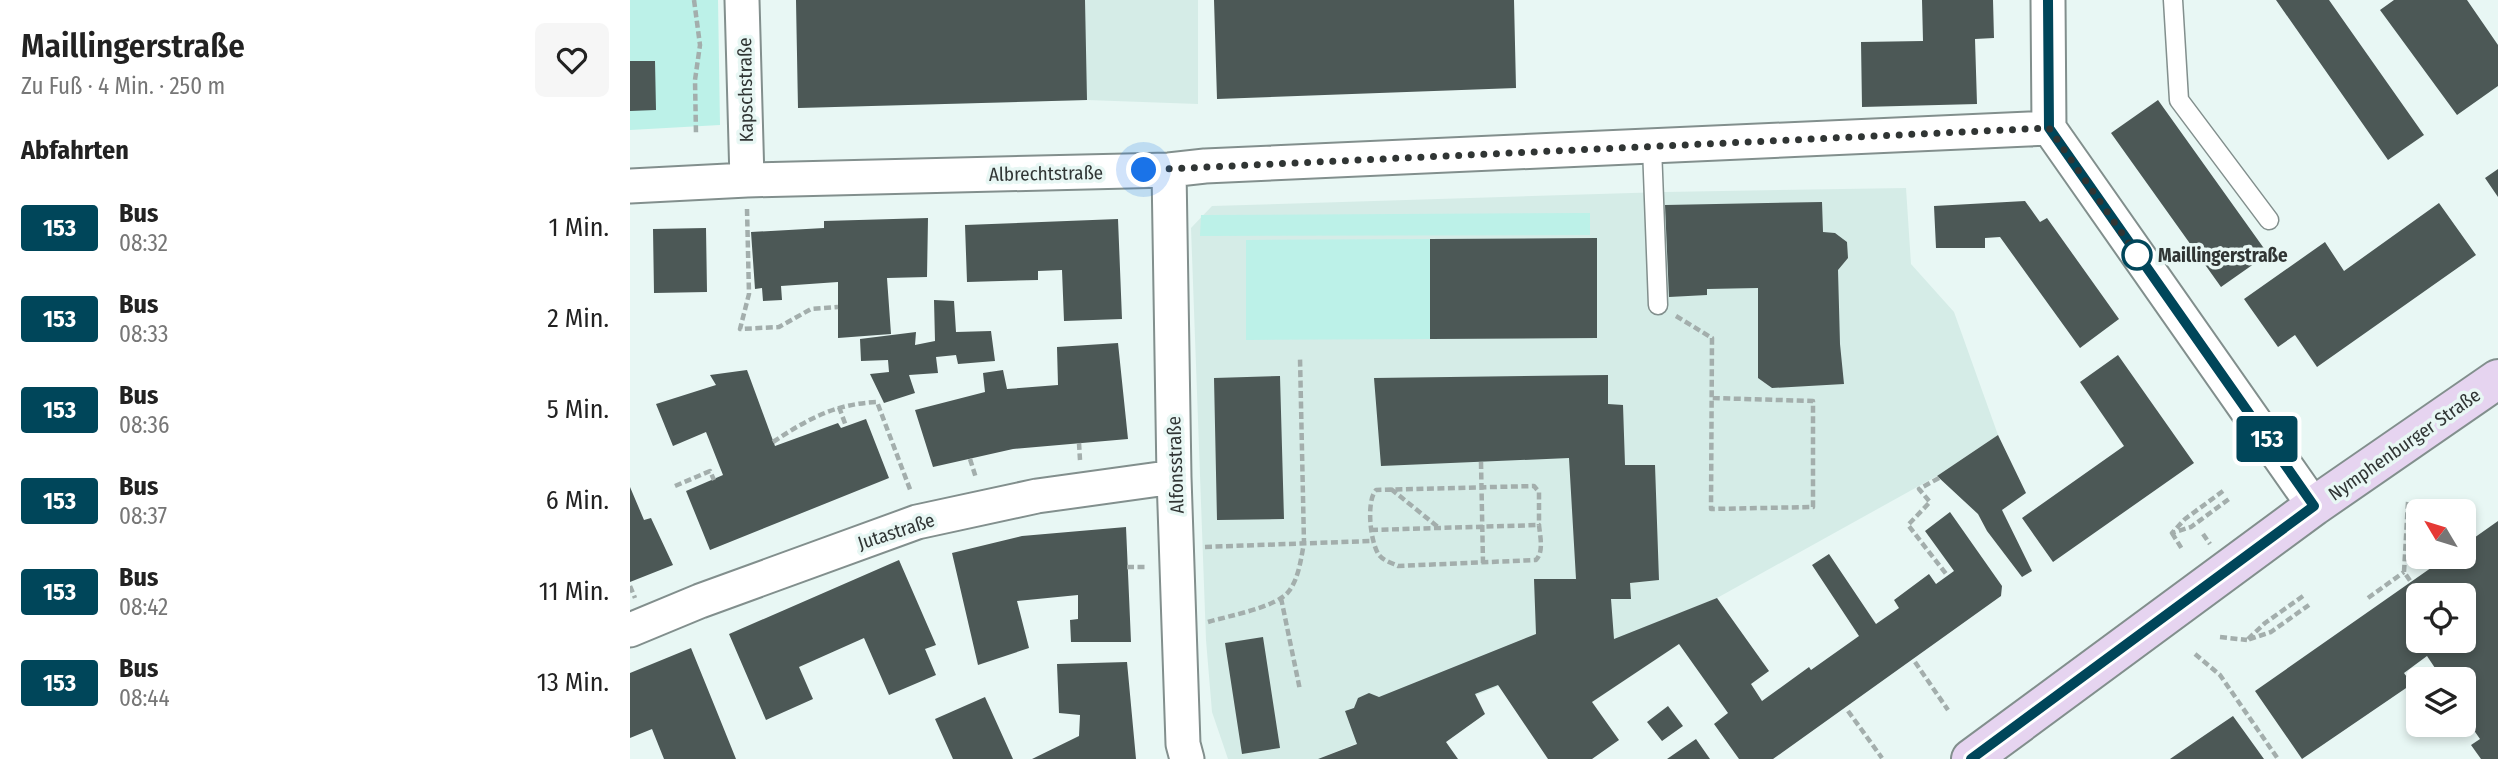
<!DOCTYPE html>
<html lang="de">
<head>
<meta charset="utf-8">
<style>
  :root { --surface:#fff; --page:#f6f6f6; --text:#222; --muted:#767676 }
  body { margin:0; font-family:"Fira Sans Condensed",sans-serif; background:var(--page); color:var(--text); height:100vh; display:flex; flex-direction:column; font-size:26px; white-space:nowrap }
  * { box-sizing:border-box; margin:0 }
  p { font-size:23px; color:var(--muted) }
  .icon { flex:none; width:38px; height:38px; fill:none; stroke:currentColor; stroke-width:2; stroke-linecap:round; stroke-linejoin:round }
  .map { position:relative; flex:1; overflow:hidden }
  .side { display:flex; flex-direction:column; background:var(--surface); width:630px }
  .side>* { flex:none }
  .badge { padding:0 14px; border-radius:5px; font-size:24px; line-height:46px }
  .needle { width:46px; rotate:308deg }
  .controls { position:absolute; left:1776px; top:499px; display:grid; gap:14px }
  .controls a { display:grid; place-items:center; width:70px; height:70px; border-radius:10px; background:var(--surface); box-shadow:0 4px 10px #0003; font-size:35px }
  .you { position:absolute; width:35px; height:35px; margin:-18px; border:5px solid #fff; border-radius:50%; background:#1a73e8; box-shadow:0 0 0 10px #1a73e833 }
  .map>.badge { position:absolute; translate:-50% -50%; box-shadow:0 0 0 4px #fff }
  h2 { padding:0 21px; font-size:26px; line-height:63px }
  .round { display:grid; place-items:center; flex:none; width:74px; height:74px; border-radius:10px; background:var(--page) }
  .summary { display:flex; align-items:center; justify-content:space-between; height:119px; padding:0 21px }
  h1 { font-size:33px; font-weight:600; line-height:52px }
  ul { padding:0; list-style:none }
  li { display:flex; align-items:center; gap:21px; height:91px; padding:0 21px }
  li div { flex:1 }
  li b { display:block; font-size:26px }
  li em { font-style:normal }
  li .badge { min-width:77px; font-weight:700; text-align:center }
  main { display:flex; flex:1; min-height:0 }
  .map>svg:first-child { display:block }
  .built { fill:#d5ece7 }
  .green { fill:#bcf1e8 }
  .building { fill:#4c5856; fill-rule:evenodd }
  .lines { fill:none; stroke-linecap:round; stroke-linejoin:round }
  .service-casing { stroke:#828f8d; stroke-width:21 }
  .minor-casing { stroke:#828f8d; stroke-width:37 }
  .secondary-casing { stroke:#828f8d; stroke-width:42 }
  .path { stroke:#a3aeac; stroke-width:4.5; stroke-dasharray:7 3.5; stroke-linecap:butt }
  .service { stroke:#fff; stroke-width:18 }
  .minor { stroke:#fff; stroke-width:33 }
  .secondary { stroke:#e6d4f0; stroke-width:38 }
  .line-casing { stroke:#fff; stroke-width:16 }
  .line { stroke:#00465a; stroke-width:10 }
  .walk { stroke:#303534; stroke-width:7; stroke-dasharray:0 12.6 }
  .stop-dot { fill:#fff; stroke:#00465a; stroke-width:3.5 }
  .labels { text-anchor:middle; stroke-width:7; stroke-linejoin:round; paint-order:stroke }
  .street-label { font-size:19px; fill:#303534; stroke:#e8f7f4 }
  .stop-label { font-size:19px; font-weight:bold; fill:#303534; stroke:#e8f7f4; text-anchor:start }
</style>
</head>
<body>
<main>
<section class="side">
<div class="summary"><div><h1>Maillingerstraße</h1><p>Zu Fuß · 4 Min. · 250 m</p></div><a class="round"><svg class="icon" aria-label="heart" viewBox="0 0 24 24"><path d="M12 20l-8-8c-3-5 5-10 8-4 3-6 11-1 8 4z"/></svg></a></div>
<h2>Abfahrten</h2>
<ul>
<li><span class="badge" style="background:#00465a;color:#fff">153</span><div><b>Bus</b><p>08:32</p></div><em>1 Min.</em></li>
<li><span class="badge" style="background:#00465a;color:#fff">153</span><div><b>Bus</b><p>08:33</p></div><em>2 Min.</em></li>
<li><span class="badge" style="background:#00465a;color:#fff">153</span><div><b>Bus</b><p>08:36</p></div><em>5 Min.</em></li>
<li><span class="badge" style="background:#00465a;color:#fff">153</span><div><b>Bus</b><p>08:37</p></div><em>6 Min.</em></li>
<li><span class="badge" style="background:#00465a;color:#fff">153</span><div><b>Bus</b><p>08:42</p></div><em>11 Min.</em></li>
<li><span class="badge" style="background:#00465a;color:#fff">153</span><div><b>Bus</b><p>08:44</p></div><em>13 Min.</em></li>
</ul>
</section>
<div class="map">
<svg width="1868" height="759" viewBox="0 0 1868 759">
  <rect width="100%" height="100%" fill="#e8f7f4"/>
  <path class="built" d="M166,0H568V104L457,100L168,108Z
    M1276,188L1281,264L1324,312L1368,435L1307,476L1087,598L688,759H598L582,712L576,640L561,228L582,206L1035,192Z"/>
  <path class="green" d="M0,0H88L90,125L0,130Z
    M960,213V235L570,236L571,215Z
    M800,239V339L616,340V240Z"/>
  <path class="building" d="M166,0H455L457,100L168,108Z
    M584,0H884L886,88L587,99Z
    M1292,0H1363L1364,38L1345,39L1347,104L1232,107L1231,42L1293,41Z
    M1646,0H1699L1794,135L1758,160Z
    M1764,0H1837L1868,45V86L1827,115L1750,10Z
    M0,61H25L26,110L0,111Z
    M1528,100L1638,254L1591,287L1481,133Z
    M1868,169V197L1855,178Z
    M1395,201L1410,222L1417,218L1489,319L1450,348L1370,237L1355,238V248H1306L1304,206Z
    M1192,202L1193,232L1205,233L1217,242L1218,258L1208,270L1210,344L1214,384L1142,388L1128,378V288L1077,289V295L1039,297L1035,205Z
    M1809,203L1846,255L1687,367L1665,335L1648,347L1614,299L1695,242L1714,271Z
    M298,218L297,277L257,278L261,334L208,338V282L151,286L152,300L133,301L132,288L125,289L121,232L194,228V221Z
    M488,219L492,319L434,321L432,270L408,271V280L337,282L335,225Z
    M76,228L77,292L24,293L23,229Z
    M967,238V338L800,339V239Z
    M304,300L324,301L326,332L361,331L365,361L328,364L326,355L306,357L308,373L279,375L285,393L254,403L240,374L259,372L258,360L231,361L230,339L286,332L285,345L305,341Z
    M488,343L498,439L383,449L303,467L285,410L355,392L353,373L373,370L377,389L428,385L427,347Z
    M1488,355L1564,463L1423,562L1392,518L1494,446L1450,382Z
    M117,370L145,446L208,423L211,428L236,419L259,478L80,550L56,491L93,475L76,432L43,446L26,404L86,385L80,375Z
    M978,375V404L993,405L995,465H1025L1029,580L1000,583L1001,599H981L984,639L1087,598L1139,671L1121,684L1132,701L1179,667L1181,670L1229,636L1182,565L1199,554L1246,624L1269,608L1264,600L1299,574L1306,584L1324,571L1295,531L1320,512L1372,586L1371,596L1143,759H1109L1084,724L1098,713L1049,644L962,702L989,740L962,759H918L868,685L845,694L855,714L816,742L828,759H688L727,744L715,711L724,708L728,698L739,693L749,697L906,634L904,579H946L939,458L751,466L744,378Z
    M650,376L654,519L587,520L584,378Z
    M1368,435L1396,493L1372,510L1402,571L1392,577L1357,531L1348,514L1307,476Z
    M0,487L14,520L21,518L43,565L0,582Z
    M1868,521V759H1851L1841,745L1850,739L1834,716V679H1809L1802,670L1805,668L1797,656L1774,673L1782,684L1672,759L1625,691L1818,556H1834V545ZM1788,595H1834V640H1788Z
    M496,527L501,642H441L440,620L448,619V595L387,601L399,648L348,665L322,553L392,536Z
    M269,560L306,645L295,649L306,675L259,695L234,638L169,667L183,699L136,720L99,634Z
    M633,637L650,748L612,754L595,643Z
    M61,648L85,707L106,759H34L22,729L0,738V673Z
    M497,662L506,759H402L449,736L450,715L429,713L427,664Z
    M355,697L383,759H323L305,719Z
    M1038,706L1053,726L1032,741L1017,722Z
    M1603,716L1634,759H1540L1572,737Z
    M1066,739L1080,759H1037Z"/>
  <g class="lines">
    <g class="service-casing">
      <path id="service" d="M1543,0L1549,100L1639,220
        M1022,147L1028,305"/>
    </g>
    <g class="minor-casing">
      <path id="minor" d="M112,0L117,180
        M1418,0L1419,128L1684,506
        M539,170L544,477L553,744L557,759
        M0,186L117,180L539,170L575,166L1419,128
        M0,630L70,601L287,522L407,496L544,477"/>
    </g>
    <g class="secondary-casing">
      <path id="secondary" d="M1341,759L1684,506L1868,379"/>
    </g>
    <path class="path" d="M64,0L70,45L65,80L66,134
      M117,209L119,294L110,329L149,327L181,309L208,307
      M1046,316L1082,338L1081,509L1183,507V401L1082,398
      M209,407L216,426
      M143,442C178,419 204,404 247,402L281,492
      M449,443L450,460
      M340,459L346,478
      M851,462L853,563
      M1309,478L1289,489L1300,502L1278,525L1317,575
      M45,486L80,471L84,480
      M761,489L808,527
      M1593,491L1555,519L1542,533L1561,527L1599,499
      M1778,502L1774,572L1781,582
      M741,530L909,525C910,536 914,552 906,560L768,566C762,563 754,561 749,555C740,542 736,501 746,490L904,486L909,492V525
      M1542,533L1552,549
      M1573,534L1580,544
      M575,547L742,541
      M497,567H517
      M0,586L5,598
      M1673,596L1635,623L1617,640L1641,632L1679,605
      M651,598L670,690
      M1738,598L1774,572
      M578,622C598,616 648,607 659,591C669,578 671,558 674,543L670,358
      M1590,637L1617,640
      M1565,654L1590,675L1648,759
      M1285,662L1318,710
      M1218,711L1252,758"/>
    <use href="#service" class="service"/>
    <use href="#minor" class="minor"/>
    <use href="#secondary" class="secondary"/>
  </g>
  <g class="lines">
    <g class="line-casing">
      <path id="line" d="M1341,759L1684,506L1419,128L1418,0"/>
    </g>
    <use href="#line" class="line"/>
    <path class="walk" d="M514,170L1419,128L1507,255"/>
  </g>
  <circle class="stop-dot" cx="1507" cy="255" r="14"/>
  <g class="labels">
    <g class="street-label">
      <text transform="translate(115 90) rotate(-91)" y="7">Kapschstraße</text>
      <text transform="translate(416 173) rotate(-1)" y="7">Albrechtstraße</text>
      <text transform="translate(1774 444) rotate(-35)" y="7">Nymphenburger Straße</text>
      <text transform="translate(545 465) rotate(-92)" y="7">Alfonsstraße</text>
      <text transform="translate(266 531) rotate(-18)" y="7">Jutastraße</text>
    </g>
    <g class="stop-label">
      <text x="1528" y="262">Maillingerstraße</text>
    </g>
  </g>
</svg>
<div class="controls">
<a><svg class="needle" viewBox="-14 -14 28 28"><path d="M0-13l5 13h-10z" fill="#e53935"/><path d="M0 13l5-13h-10z" fill="#767676"/></svg></a>
<a><svg class="icon" aria-label="locate" viewBox="0 0 24 24"><circle cx="12" cy="12" r="6"/><path d="M12 2v4M12 18v4M2 12h4M18 12h4"/></svg></a>
<a><svg class="icon" aria-label="layers" viewBox="0 0 24 24"><path d="M12 4l9 5-9 5-9-5zM3 14l9 5 9-5"/></svg></a>
</div>
<div class="you" style="left:514px;top:170px"></div>
<b class="badge" style="left:1637px;top:439px;background:#00465a;color:#fff">153</b>
</div>
</main>
</body>
</html>
